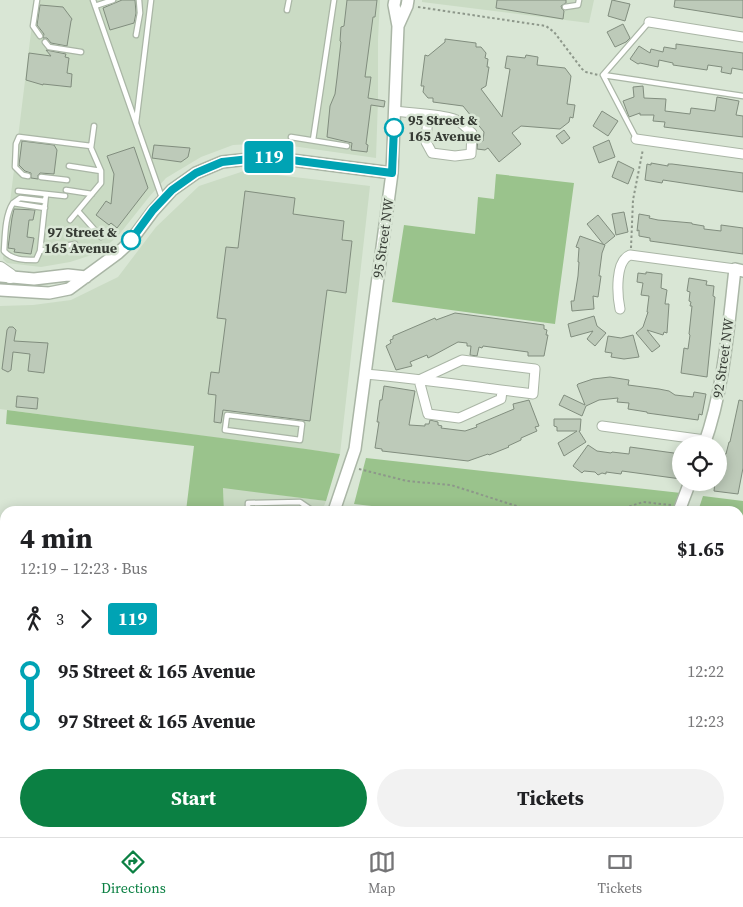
<!DOCTYPE html>
<html lang="en">
<head>
<meta charset="utf-8">
<style>
  :root { --surface:#fff; --page:#f2f2f2; --text:#202124; --muted:#757577; --line:#e0e0e0; --accent:#0b8043 }
  body { margin:0; font-family:"Source Serif 4",serif; background:var(--page); color:var(--text); height:100vh; display:flex; flex-direction:column; font-size:19px; white-space:nowrap }
  * { box-sizing:border-box; margin:0 }
  p { font-size:16px; color:var(--muted) }
  .icon { flex:none; width:28px; height:28px; fill:none; stroke:currentColor; stroke-width:2; stroke-linecap:round; stroke-linejoin:round }
  .map { position:relative; flex:1; overflow:hidden }
  .side { position:absolute; left:0px; top:506px; width:744px; height:331px; display:flex; flex-direction:column; background:var(--surface); border-radius:15px 15px 0 0; box-shadow:0 2px 12px #0003 }
  .side>* { flex:none }
  .badge { padding:0 10px; border-radius:4px; font-size:18px; line-height:32px }
  .tools { position:absolute; left:672px; top:436px; display:grid; gap:10px }
  .tools a { display:grid; place-items:center; width:55px; height:55px; border-radius:50%; background:var(--surface); box-shadow:0 2px 12px #0003; font-size:25px }
  .map>.badge { position:absolute; translate:-50% -50%; box-shadow:0 0 0 2px #fff }
  .legs { display:flex; align-items:center; gap:8px; height:55px; padding:0 20px; font-size:16px }
  .legs p { margin-inline-start:auto }
  .headline { display:flex; align-items:center; justify-content:space-between; height:85px; padding:0 20px }
  h1 { font-size:28px; font-weight:700; line-height:38px }
  .primary-button { display:flex; gap:10px; margin-top:auto; padding:10px 20px }
  .primary-button a { flex:1; height:58px; border-radius:30px; background:var(--accent); color:#fff; font-size:20px; font-weight:700; line-height:58px; text-align:center }
  .primary-button a+a { background:var(--page); color:var(--text) }
  ul { padding:0 20px; list-style:none }
  li { display:flex; align-items:center; gap:18px; height:50px; font-size:19px }
  li i { display:grid; place-items:center; width:8px; height:100%; margin:0 6px; background:currentColor }
  li i::after { content:''; width:12px; height:12px; margin:-6px; border:4px solid; border-radius:50%; background:var(--surface) }
  li p { margin-inline-start:auto }
  li:first-child i { background:linear-gradient(#0000 50%,currentColor 0) }
  li:last-child i { background:linear-gradient(currentColor 50%,#0000 0) }
  .menu { display:flex; justify-content:space-around; align-items:center; height:70px; border-top:1px solid var(--line); background:var(--surface); font-size:14px; color:var(--muted) }
  .menu a { display:grid; justify-items:center; gap:2px }
  .menu .current { color:var(--accent) }
  .map>svg:first-child { display:block }
  .built { fill:#cadbc4 }
  .green { fill:#9ac38c }
  .building { fill:#bdcab9; stroke:#818d7e }
  .lines { fill:none; stroke-linecap:round; stroke-linejoin:round }
  .service-casing { stroke:#aab6a6; stroke-width:7 }
  .minor-casing { stroke:#aab6a6; stroke-width:11 }
  .tertiary-casing { stroke:#aab6a6; stroke-width:14 }
  .primary-casing { stroke:#aab6a6; stroke-width:16 }
  .path { stroke:#8d978a; stroke-width:2; stroke-dasharray:2.5 2.5; stroke-linecap:butt }
  .service { stroke:#fff; stroke-width:4.5 }
  .minor { stroke:#fff; stroke-width:9 }
  .tertiary { stroke:#fff; stroke-width:11 }
  .primary { stroke:#fff; stroke-width:14 }
  .line-1-casing { stroke:#fff; stroke-width:11 }
  .line-1 { stroke:#00a3b4; stroke-width:8 }
  .stop-1-dot { fill:#fff; stroke:#00a3b4; stroke-width:2.5 }
  .labels { text-anchor:middle; stroke-width:5; stroke-linejoin:round; paint-order:stroke }
  .stop-label { font-size:14px; font-weight:bold; fill:#363b34; stroke:#d9e6d5; text-anchor:start }
  .street-label { font-size:14px; fill:#363b34; stroke:#d9e6d5 }
</style>
</head>
<body>
<div class="map">
<svg width="743" height="837" viewBox="0 0 743 837">
  <rect width="100%" height="100%" fill="#d9e6d5"/>
  <path class="built" d="M35,0H380L378,39V100L376,158L271,143L233,145L201,157L166,178L149,197L118,236L98,253L70,262L41,267L7,263L3,259Z
    M422,0H594L589,23L422,2Z
    M244,171L370,186L340,454L0,409V306L33,305L71,300L118,277L156,227L199,186Z
    M223,487L326,501L322,511H224Z
    M0,616H5V832L237,833L236,837H0Z"/>
  <path class="green" d="M496,174L574,183L555,324L392,302L404,225L475,234L478,197L494,199Z
    M7,410L306,449L340,454L326,501L223,488L224,511H186L194,446L6,424Z
    M366,458L681,493L674,511H416L354,504Z
    M703,496L743,501V552L739,551V511H698Z
    M743,552V792L739,788V560Z
    M367,832L399,833L403,837H362Z
    M421,833L618,832L622,837H415Z"/>
  <path class="building" d="M122,0H135L136,13L134,23L110,30L103,8Z
    M347,0H377L375,17H373L365,77H371L368,98L385,101L384,107L371,105L366,144L368,145L367,152L351,150L352,143L327,137L330,106L335,94L337,78L341,42L340,41L341,27L344,26Z
    M497,0H566V3L561,6L562,9L564,11L563,19L496,8Z
    M612,0L630,4L625,21L608,16Z
    M675,0H743V18L674,7Z
    M40,5L63,7L72,19L71,21L67,46L51,43L47,38H43L44,34L37,25Z
    M623,24L630,38L626,42L615,47L607,32Z
    M445,39L476,43V47H481L486,53L485,58L488,59L487,67H489L486,86L481,89L502,117L510,69L505,68L507,56L525,58L526,55L538,57L537,65L565,68L571,76L567,104L575,105L573,118L570,117L569,122L560,129L521,126L512,133L521,144L499,162L488,148L485,150L477,149L478,140L483,141L484,132L463,106L433,102V98H428L423,92L424,86H421L425,55L428,56L445,42Z
    M676,44L743,53V70L732,68L731,74L721,72L722,67L708,65L707,70L673,65V63L659,60L658,67L640,63L638,64L630,59L639,46L650,53L651,49L663,52L664,47L676,49Z
    M46,50L66,54L65,57L69,58L67,73L72,74L71,87L43,84V85L26,80L29,53L51,56Z
    M643,86L644,98L666,99L665,111L690,114L691,108L715,111L717,97L739,101L736,115L743,116V137L664,127L665,122L653,121L654,115H640V113L629,117L623,101L634,97L633,87Z
    M602,111L618,121L608,136L593,126Z
    M564,130L570,138L562,144L556,136Z
    M609,140L615,157L599,163L593,147Z
    M22,141L54,145L57,150L54,174L40,173L38,175V179L31,178V173L25,171L19,165Z
    M154,145L190,148L188,157L181,162L152,158Z
    M134,147L148,188L117,228L111,223L109,225L96,215L106,201L111,204L114,174L107,156Z
    M618,161L634,169L628,184L612,177Z
    M651,163L668,166V164H672L743,173V192L663,180L662,183L645,180L647,164L651,165Z
    M245,191L295,198L293,214L344,221L342,240L352,241L346,293L327,290L310,421L223,410L221,423L214,422L216,395L208,394L211,372L219,373L226,319L217,318L226,247L238,248Z
    M14,209L35,210L33,220H29L27,237L34,238L31,254L14,252L15,249L8,248L12,218Z
    M624,212L628,232L616,235L612,214Z
    M639,214L650,216L649,218L658,220L692,223V224L704,226V229L721,231V225L743,228V254L650,241V238L639,236V230L637,231Z
    M598,215L615,236L604,245L587,224Z
    M580,236L605,245L602,253L599,276H601L598,297L593,296L594,309L572,311L571,301H574L578,276L579,262H578L579,248L576,247Z
    M646,272L662,274L661,288L667,290L665,304H669L667,333L664,332L663,335L647,330L660,346L652,352L636,333L643,327L648,312H647L649,296L641,295L643,283L637,282L638,273L646,274Z
    M689,278L707,281L706,285L714,286L713,296L715,297L707,377L681,373L684,348L688,349L690,335L689,334L692,306H690L691,302L689,301L690,292L687,291Z
    M455,313L544,325V329L547,330L546,335H548L544,356H528V352L483,346L482,348L479,347L477,356L470,355L471,346H467V343L458,342L434,355L428,358L427,355L410,362L412,366L396,370L386,346L391,343L390,340L393,339V336L435,318L436,320Z
    M594,316L597,326L606,333L595,346L587,339L593,331L571,337L568,324Z
    M9,327H13L16,330L14,341L48,343L44,373L28,371L30,354L13,352L11,370L8,372L2,369L7,330Z
    M633,335L639,357L624,359L611,357L612,353L605,352L608,336L621,338Z
    M610,377L629,380L628,385L659,389L669,391L675,395L693,397L694,392L706,394L702,415L699,414L698,420L647,413V412L628,409L629,403L617,402L618,398L599,400L586,406L582,416L559,405L564,395L585,405L577,385L578,384L593,379Z
    M384,386L415,391L409,425L425,426V424H429L430,420L438,422V425L442,426L441,428L465,431L477,427L476,425L514,409L513,404L529,400L539,426L535,427L537,431L521,438V440L508,446L509,447L489,455L488,454L468,461L382,451V449L375,448L379,422H377L380,400H382Z
    M17,396L38,398L37,409L16,407Z
    M739,400L743,401V468L738,494L714,491L715,482H719V470H722L725,454H726L729,442H730Z
    M554,419H581L580,431H579L586,442L564,456L558,443L577,431H557V427L554,426Z
    M588,445L597,451L611,453L612,452L629,454L630,447L681,454V479L622,471L621,474L606,472V474L602,473L598,475L595,472L584,471L582,473L573,466Z"/>
  <g class="lines">
    <g class="service-casing">
      <path id="service" d="M37,0L33,26L40,36
        M93,0L162,198
        M95,6L113,0
        M565,7L578,5L579,0
        M287,10L289,0
        M649,22L603,75L743,96
        M136,35L140,13L139,0
        M45,42L49,47L81,52
        M603,75L636,138
        M136,123L151,0
        M291,137L347,146
        M313,140L334,0
        M69,166L101,171
        M28,176L23,175L15,167L16,144L19,137L91,146
        M41,177L67,180
        M66,190L92,194
        M18,191L65,196
        M46,194L40,251L75,244
        M13,203L20,198L45,201
        M78,211L101,237
        M70,220L101,183V171L91,148L94,126
        M40,251L36,260C24,260 12,260 4,251C5,236 5,215 13,203L45,208
        M227,415L302,424L300,440L225,430Z
        M248,511V503L300,502L313,511
        M0,633H5
        M165,832L206,837
        M20,837L21,832
        M120,837L121,832
        M228,837V832"/>
    </g>
    <g class="minor-casing">
      <path id="minor" d="M649,22L743,37
        M395,111C410,113 441,114 454,119C461,121 466,128 472,133L471,154L455,156L432,153L426,142L428,115
        M636,139L743,154
        M620,309C617,294 615,261 630,255L735,269
        M365,374C421,379 477,387 533,394L535,369L462,360L419,380L428,414L459,418L501,399L502,391
        M602,426L705,440
        M706,832L711,837"/>
    </g>
    <g class="tertiary-casing">
      <path id="tertiary" d="M398,26L407,6L408,0
        M1,276L34,279L68,275L86,277
        M0,290L49,293L69,289L118,253L130,242L153,211L172,190L196,173L222,162L268,157L392,173
        M704,445C724,389 728,329 735,269L743,271
        M334,511L355,449L392,173L398,26L394,5L395,0
        M679,511L690,482
        M0,600H5
        M335,837L339,832"/>
    </g>
    <g class="primary-casing">
      <path id="primary" d="M0,269L10,276
        M0,589L5,590"/>
    </g>
    <path class="path" d="M418,7L546,26L554,32L582,69L586,72L598,75
      M631,248L633,200L643,149
      M359,469L407,481L451,485L532,511
      M690,508L703,511
      M615,511L643,502L671,505
      M739,528L743,532
      M739,588L743,583
      M739,744L743,750"/>
    <use href="#service" class="service"/>
    <use href="#minor" class="minor"/>
    <use href="#tertiary" class="tertiary"/>
    <use href="#primary" class="primary"/>
  </g>
  <g class="lines">
    <g class="line-1-casing">
      <path id="line-1" d="M131,240L153,210L172,190L196,173L222,162L268,157L392,173L394,128"/>
    </g>
    <use href="#line-1" class="line-1"/>
  </g>
  <g class="stop-1-dot">
    <circle cx="394" cy="128" r="9"/>
    <circle cx="131" cy="240" r="9"/>
  </g>
  <g class="labels">
    <g class="stop-label">
      <text x="408" y="125">95 Street &amp;<tspan x="408" dy="16">165 Avenue</tspan></text>
      <text x="117" y="237" text-anchor="end">97 Street &amp;<tspan x="117" dy="16">165 Avenue</tspan></text>
    </g>
    <g class="street-label">
      <text transform="translate(383 238) rotate(-82)" y="5">95 Street NW</text>
      <text transform="translate(723 358) rotate(-82)" y="5">92 Street NW</text>
    </g>
  </g>
</svg>
<div class="tools">
<a><svg class="icon" aria-label="locate" viewBox="0 0 24 24"><circle cx="12" cy="12" r="6"/><path d="M12 2v4M12 18v4M2 12h4M18 12h4"/></svg></a>
</div>
<b class="badge" style="left:269px;top:157px;background:#00a3b4;color:#fff">119</b>
<section class="side">
<div class="headline"><div><h1>4 min</h1><p>12:19 – 12:23 · Bus</p></div><b>$1.65</b></div>
<div class="legs"><svg class="icon" aria-label="walk" viewBox="0 0 24 24"><circle cx="13" cy="4" r="2"/><path d="M13 8l-2 6 4 7M11 14l-3 7M7 12l3-4h3l4 4"/></svg>3<svg class="icon" aria-label="forward" viewBox="0 0 24 24"><path d="M9 5l7 7-7 7"/></svg><b class="badge" style="background:#00a3b4;color:#fff">119</b></div>
<ul>
<li><i style="color:#00a3b4"></i><b>95 Street &amp; 165 Avenue</b><p>12:22</p></li>
<li><i style="color:#00a3b4"></i><b>97 Street &amp; 165 Avenue</b><p>12:23</p></li>
</ul>
<div class="primary-button"><a>Start</a><a>Tickets</a></div>
</section>
</div>
<nav class="menu">
<a class="current"><svg class="icon" aria-label="directions" viewBox="0 0 24 24"><path d="M12 3l9 9-9 9-9-9zM9 14v-3h6M13 9l2 2-2 2"/></svg>Directions</a>
<a><svg class="icon" aria-label="map" viewBox="0 0 24 24"><path d="M3 6l6-2 6 2 6-2v14l-6 2-6-2-6 2zM9 4v14M15 6v14"/></svg>Map</a>
<a><svg class="icon" aria-label="tickets" viewBox="0 0 24 24"><path d="M3 7h18v10H3zM15 7v10"/></svg>Tickets</a>
</nav>
</body>
</html>
